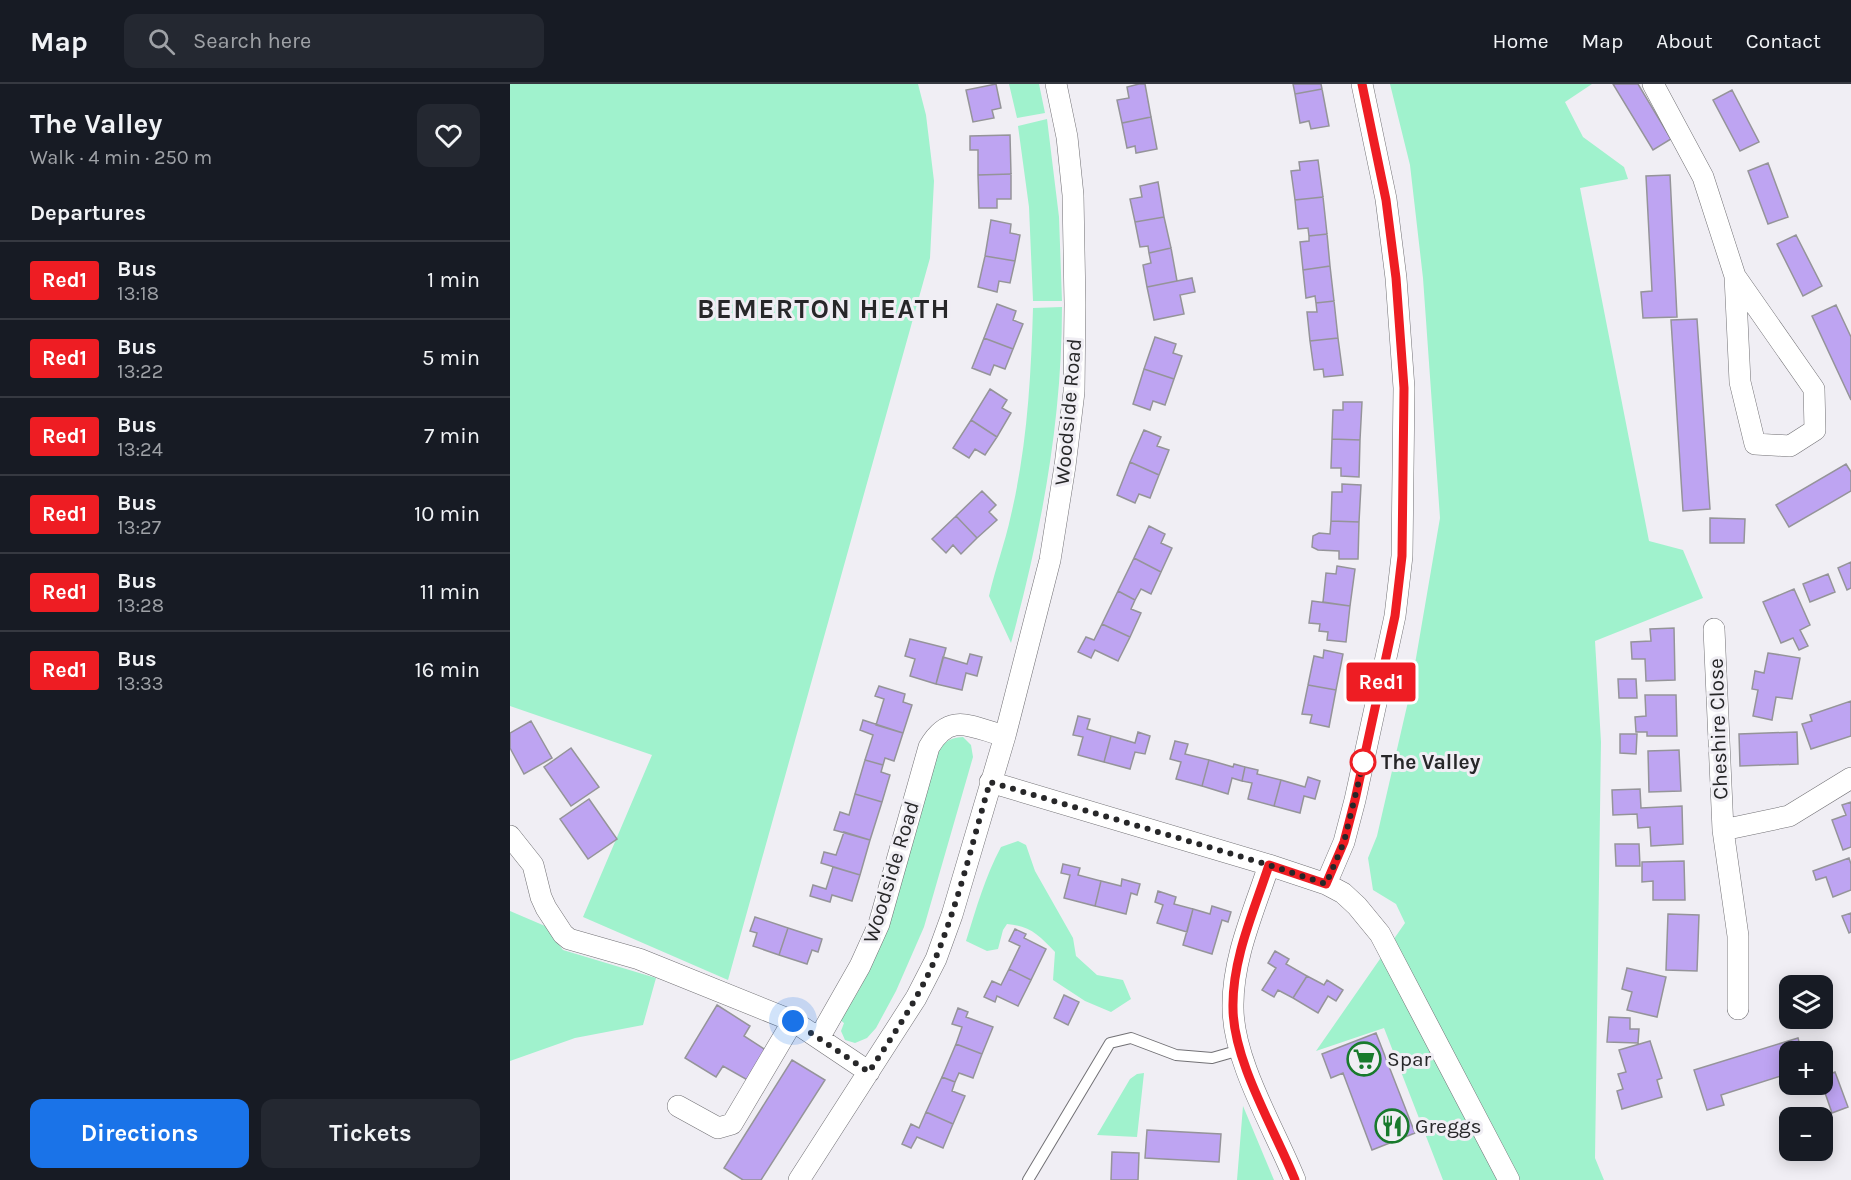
<!DOCTYPE html>
<html lang="en">
<head>
<meta charset="utf-8">
<style>
  :root { --surface:#171b24; --page:#242831; --text:#f1f3f6; --muted:#9ea1a6; --line:#363941; --accent:#1a73e8 }
  body { margin:0; font-family:Karla,sans-serif; background:var(--page); color:var(--text); height:100vh; display:flex; flex-direction:column; font-size:22px; white-space:nowrap }
  * { box-sizing:border-box; margin:0 }
  p { font-size:20px; color:var(--muted) }
  .icon { flex:none; width:33px; height:33px; fill:none; stroke:currentColor; stroke-width:2; stroke-linecap:round; stroke-linejoin:round }
  .map { position:relative; flex:1; overflow:hidden }
  .panel { display:flex; flex-direction:column; background:var(--surface); width:510px }
  .panel>* { flex:none }
  .badge { padding:0 12px; border-radius:4px; font-size:21px; line-height:39px }
  .tools { position:absolute; left:1269px; top:891px; display:grid; gap:12px }
  .tools a { display:grid; place-items:center; width:54px; height:54px; border-radius:12px; background:var(--surface); box-shadow:0 3px 15px #0003; font-size:30px }
  .you { position:absolute; width:30px; height:30px; margin:-15px; border:4px solid #fff; border-radius:50%; background:#1a73e8; box-shadow:0 0 0 9px #1a73e833 }
  .map>.badge { position:absolute; translate:-50% -50%; box-shadow:0 0 0 3px #fff }
  h2 { padding:0 30px; font-size:22px; line-height:54px }
  .round { display:grid; place-items:center; flex:none; width:63px; height:63px; border-radius:12px; background:var(--page) }
  .summary { display:flex; align-items:center; justify-content:space-between; height:102px; padding:0 30px }
  h1 { font-size:28px; font-weight:700; line-height:45px }
  .primary-button { display:flex; gap:12px; margin-top:auto; padding:12px 30px }
  .primary-button a { flex:1; height:69px; border-radius:12px; background:var(--accent); color:#fff; font-size:24px; font-weight:700; line-height:69px; text-align:center }
  .primary-button a+a { background:var(--page); color:var(--text) }
  ul { padding:0; list-style:none }
  li { display:flex; align-items:center; gap:18px; height:78px; padding:0 30px; border-top:2px solid var(--line) }
  li div { flex:1 }
  li b { display:block; font-size:22px }
  li em { font-style:normal }
  li .badge { min-width:66px; font-weight:700; text-align:center }
  header { display:flex; align-items:center; gap:36px; box-sizing:border-box; height:84px; padding:0 30px; background:var(--surface); border-bottom:2px solid var(--line) }
  header strong { font-size:28px }
  nav { display:flex; gap:33px; margin-inline-start:auto; font-size:21px }
  .search { width:420px; height:54px; background:var(--page); display:flex; align-items:center; gap:15px; box-sizing:border-box; padding:0 21px; border-radius:12px; color:var(--muted); font-size:22px }
  main { display:flex; flex:1; min-height:0 }
  .map>svg:first-child { display:block }
  .green { fill:#a0f2cd }
  .building { fill:#bea4f2; stroke:#959499; stroke-width:1.5 }
  .lines { fill:none; stroke-linecap:round; stroke-linejoin:round }
  .lane-casing { stroke:#727175; stroke-width:12 }
  .street-casing { stroke:#727175; stroke-width:22 }
  .lane { stroke:#fff; stroke-width:10 }
  .street { stroke:#fff; stroke-width:21 }
  .line-casing { stroke:#fff; stroke-width:14 }
  .line { stroke:#ee1d23; stroke-width:9 }
  .walk { stroke:#272729; stroke-width:6; stroke-dasharray:0 10.8 }
  .stop-dot { fill:#fff; stroke:#ee1d23; stroke-width:3 }
  .labels { text-anchor:middle; stroke-width:6; stroke-linejoin:round; paint-order:stroke }
  .street-label { font-size:21px; fill:#272729; stroke:#f0eef4 }
  .stop-label { font-size:21px; font-weight:bold; fill:#272729; stroke:#f0eef4; text-anchor:start }
  .poi-label { font-size:21px; fill:#272729; stroke:#f0eef4; text-anchor:start }
  .district-label { font-size:27px; font-weight:bold; letter-spacing:1.5px; fill:#272729; stroke:#f0eef4 }
</style>
</head>
<body>
<header>
<strong>Map</strong>
<div class="search"><svg class="icon" aria-label="search" viewBox="0 0 24 24"><circle cx="10" cy="10" r="6"/><path d="M15 15l6 6"/></svg>Search here</div>
<nav><a>Home</a><a>Map</a><a>About</a><a>Contact</a></nav>
</header>
<main>
<section class="panel">
<div class="summary"><div><h1>The Valley</h1><p>Walk · 4 min · 250 m</p></div><a class="round"><svg class="icon" aria-label="heart" viewBox="0 0 24 24"><path d="M12 20l-8-8c-3-5 5-10 8-4 3-6 11-1 8 4z"/></svg></a></div>
<h2>Departures</h2>
<ul>
<li><span class="badge" style="background:#ee1d23;color:#fff">Red1</span><div><b>Bus</b><p>13:18</p></div><em>1 min</em></li>
<li><span class="badge" style="background:#ee1d23;color:#fff">Red1</span><div><b>Bus</b><p>13:22</p></div><em>5 min</em></li>
<li><span class="badge" style="background:#ee1d23;color:#fff">Red1</span><div><b>Bus</b><p>13:24</p></div><em>7 min</em></li>
<li><span class="badge" style="background:#ee1d23;color:#fff">Red1</span><div><b>Bus</b><p>13:27</p></div><em>10 min</em></li>
<li><span class="badge" style="background:#ee1d23;color:#fff">Red1</span><div><b>Bus</b><p>13:28</p></div><em>11 min</em></li>
<li><span class="badge" style="background:#ee1d23;color:#fff">Red1</span><div><b>Bus</b><p>13:33</p></div><em>16 min</em></li>
</ul>
<div class="primary-button"><a>Directions</a><a>Tickets</a></div>
</section>
<div class="map">
<svg width="1341" height="1096" viewBox="0 0 1341 1096">
  <rect width="100%" height="100%" fill="#f0eef4"/>
  <path class="green" d="M0,0H408L416,31L424,97L420,174L218,896L73,833L142,671L0,622Z
    M499,0H529L535,29L507,34Z
    M880,0H1082L1055,18L1073,53L1114,83L1118,95L1070,104L1139,457L1173,466L1193,514L1085,557L1091,658L1085,1074L1094,1096H933L874,944L806,967L895,839L886,820L863,806L858,774L867,752L900,609L930,434L913,194L900,81Z
    M537,35L549,133L552,217H523L519,123L508,42Z
    M552,223C552,338 531,449 501,559L479,512C485,485 495,459 501,431C517,363 521,294 523,224Z
    M453,653L461,661L463,673L414,843L386,907L366,944L357,954L345,959L335,956L331,947L334,939L330,936L349,906L363,878L426,672C432,659 438,654 453,653Z
    M508,757L516,761L525,787L563,854L566,872L587,891L613,896L621,915L601,928L575,917L543,896L545,868C529,851 520,842 497,840L493,846L488,865L477,867L456,857C466,825 475,793 491,763Z
    M0,827L35,842L53,866L146,894L133,941L65,954L0,977Z
    M634,989L627,1053L587,1051L620,995L627,990Z
    M733,1022L764,1096H727Z"/>
  <path class="building" d="M486,0L491,24L482,26L484,34L463,38L456,6Z
    M629,0H635L641,33L612,39L607,16L619,14L617,3Z
    M783,0H811L812,5L785,10Z
    M1103,0H1128L1161,55L1143,66Z
    M812,5L819,42L801,45L799,37L790,39L785,10Z
    M1222,6L1249,58L1230,67L1203,16Z
    M641,33L647,65L626,69L625,62L617,64L612,39Z
    M500,51L501,90L468,91V66H460V52Z
    M808,76L813,113L785,116L781,87L790,86L789,78Z
    M1258,79L1278,133L1258,140L1238,87Z
    M501,90V115H487V124H469L468,91Z
    M1160,91L1167,233L1133,234L1131,208L1142,207L1136,92Z
    M648,98L654,133L625,138L620,115L632,113L630,102Z
    M813,113L817,150L799,152L798,144L788,145L785,116Z
    M654,133L661,164L639,169L638,162L630,163L625,138Z
    M481,136L501,140L500,149L510,151L505,177L475,172Z
    M817,150L820,182L793,186L790,158L799,157V152Z
    M1286,151L1312,202L1293,212L1267,160Z
    M661,164L667,197L637,203L633,181L641,179L639,169Z
    M475,172L505,177L500,199L489,197L487,208L468,203Z
    M820,182L824,217L806,219L805,212L796,214L793,186Z
    M682,194L685,208L670,211L674,230L644,236L637,203Z
    M824,217L828,254L800,257L797,228H807L806,219Z
    M487,220L506,227L503,236L513,240L503,265L474,254Z
    M1326,221L1341,253V316L1302,232Z
    M1187,235L1200,425L1173,427L1161,236Z
    M645,253L666,260L663,269L672,272L664,295L634,285Z
    M474,254L503,265L495,285L484,281L480,291L462,284Z
    M828,254L833,291L814,293L813,285L804,286L800,257Z
    M634,285L664,295L655,321L643,317L640,326L623,320Z
    M480,305L497,316L492,324L501,329L487,353L461,336Z
    M833,318H852L850,356L822,355L823,326H833Z
    M461,336L487,353L475,371L465,365L459,374L443,364Z
    M634,346L651,353L647,362L659,366L649,391L620,378Z
    M822,355L850,356L849,393L831,392V384H821Z
    M620,378L649,391L640,414L629,410L625,419L607,411Z
    M1336,380L1341,388V407L1279,443L1266,421Z
    M832,400L851,401L849,438L821,437L822,408H832Z
    M472,407L486,421L479,428L487,436L467,454L446,432Z
    M446,432L467,454L451,470L443,461L436,469L422,455Z
    M1200,434L1235,435L1234,459H1200Z
    M821,437L849,438L848,475H829V467L808,466L802,463L803,452L809,449L820,450Z
    M639,442L655,450L651,459L662,464L651,488L624,474Z
    M624,474L651,488L641,510L631,505L625,516L608,507Z
    M1341,478V504L1337,506L1328,484Z
    M827,482L845,485L840,522L813,518L816,489L826,490Z
    M1318,490L1325,508L1300,518L1293,500Z
    M1284,505L1300,541L1290,546L1298,562L1289,566L1283,554L1271,559L1253,518Z
    M608,507L625,516L621,525L631,529L620,553L592,540Z
    M802,517L840,522L836,558L817,556L818,548L809,547L810,540L799,539Z
    M592,540L620,553L608,577L585,566L581,574L568,568L576,553L584,556Z
    M1164,544L1165,596L1136,597L1135,575H1122L1121,558L1141,557L1140,545Z
    M400,555L436,564L426,600L400,592L405,575L395,572Z
    M814,566L833,570L826,606L798,601L804,572L813,574Z
    M1258,569L1290,574L1282,615L1266,613L1262,636L1243,632L1248,606L1242,605L1245,587L1254,589Z
    M460,570L472,573L467,592L456,589L452,606L426,600L433,573L457,580Z
    M1108,595H1126L1127,614H1109Z
    M798,601L826,606L819,643L800,639L802,631L792,630Z
    M369,602L395,610L393,618L402,621L393,649L366,641L374,615L365,612Z
    M1135,611H1166L1167,652H1137V648H1126L1125,633L1136,632Z
    M1341,617V652L1301,665L1292,640L1302,637L1300,631Z
    M568,632L580,635L577,645L601,652L594,678L568,671L573,653L563,651Z
    M353,636L393,649L384,677L375,674L373,681L355,676L363,651L350,646Z
    M21,637L42,674L14,690L0,664V649Z
    M628,648L640,652L635,670L625,668L620,685L594,678L601,652L625,659Z
    M1287,648L1288,680L1230,682L1229,650Z
    M1110,650H1127L1126,670L1110,669Z
    M665,657L678,660L675,670L699,676L692,702L666,695L671,678L660,675Z
    M61,664L89,703L61,722L34,683Z
    M1169,666L1171,707L1139,708L1138,667Z
    M355,676L373,681L371,688L380,691L372,718L345,710Z
    M699,676L723,683L724,680L735,683L732,697L722,694L718,710L692,702Z
    M735,683L748,686L747,690L771,696L764,722L738,715L742,699L732,697Z
    M798,693L810,697L805,715L794,712L790,729L764,722L771,696L795,703Z
    M1130,705L1131,724L1172,722L1173,760L1141,762L1140,743L1128,744L1127,730L1103,731L1102,706Z
    M345,710L372,718L360,756L324,746L330,728L339,731Z
    M79,715L107,755L78,775L50,735Z
    M1341,718V763L1333,766L1322,736L1336,731L1332,721Z
    M334,748L360,756L350,791L311,779L314,768L326,771Z
    M1105,760H1129L1130,782H1106Z
    M1339,774L1341,780V806L1323,813L1316,793L1306,796L1303,787Z
    M1174,777L1175,816H1143V797L1132,798V778Z
    M553,780L570,784L568,791L591,797L585,822L554,814L560,791L551,789Z
    M323,783L350,791L342,817L322,811L320,818L300,812L303,801L316,805Z
    M612,795L630,800L627,811L621,809L616,830L585,822L591,797L611,802Z
    M648,807L666,813L664,820L683,825L677,848L647,839L653,821L645,818Z
    M702,822L721,828L718,838L712,836L702,870L673,861L683,825L700,830Z
    M1341,829V848L1339,849L1332,832Z
    M1158,830L1189,831L1187,887L1156,886Z
    M245,833L278,844L269,871L243,862L247,849L240,847Z
    M278,844L312,855L308,868L302,866L297,880L269,871Z
    M505,845L516,850L514,854L536,865L521,896L499,885L510,862L499,857Z
    M765,867L779,875L776,880L797,892L783,914L768,906L764,913L752,906L766,884L758,879Z
    M1117,884L1156,893L1147,933L1117,926L1122,908L1112,905Z
    M499,885L521,896L508,922L487,912L485,918L474,913L482,897L491,901Z
    M797,892L814,901L817,896L833,906L826,917L818,912L808,929L783,914Z
    M554,911L569,918L558,941L544,934Z
    M207,921L240,942L234,952L259,968L241,998L213,982L206,993L175,974Z
    M448,924L458,928L456,933L483,943L472,970L446,960L452,943L442,940Z
    M1099,933L1120,934V945H1129L1128,959L1097,958Z
    M866,949L905,1049L862,1066L833,989L821,994L812,970Z
    M1288,954L1292,968H1280V989L1211,1011L1214,1021L1197,1026L1184,986Z
    M1140,957L1152,994L1147,996L1152,1013L1112,1025L1107,1007L1113,1005L1108,990L1116,988L1109,966Z
    M446,960L472,970L463,994L449,989L445,998L432,993Z
    M282,976L315,996L251,1096H233L214,1084Z
    M1325,988L1338,1023L1322,1029L1312,1000V993Z
    M432,993L445,998L442,1007L455,1012L443,1040L416,1028Z
    M416,1028L443,1040L433,1064L407,1053L401,1064L392,1060L401,1040L409,1044Z
    M637,1046L711,1050L709,1078L635,1074Z
    M602,1068L629,1069L628,1096H601Z"/>
  <g class="lines">
    <g class="lane-casing">
      <path id="lane" d="M518,1096L600,959L621,954L666,971L702,974L730,966"/>
    </g>
    <g class="street-casing">
      <path id="street" d="M1143,0L1193,93L1225,192L1230,298L1245,360L1280,362L1305,346L1304,305L1225,192
        M1204,545L1213,746L1228,852V925
        M480,698L759,781L816,800L833,809L847,822L870,850L999,1096
        M1213,746L1279,732L1341,694
        M0,752L23,781L31,813L36,824L53,850L59,855L129,875L283,937L359,988
        M759,781C744,827 722,875 723,924C723,977 765,1046 785,1096
        M816,800L834,758L845,716L885,532L892,472L894,304L886,194L876,115L852,0
        M309,954L350,882L369,840L419,663C440,627 461,643 495,652
        M168,1022L208,1044L222,1040L283,937
        M289,1096L406,914L426,875L442,831L495,652L540,476L555,382L564,308L565,220L563,111L557,53L546,0"/>
    </g>
    <use href="#lane" class="lane"/>
    <use href="#street" class="street"/>
  </g>
  <g class="lines">
    <g class="line-casing">
      <path id="line" d="M785,1096C765,1046 723,977 723,924C722,875 744,827 759,781L816,800L834,758L845,716L885,532L892,472L894,304L886,194L876,116L852,0"/>
    </g>
    <use href="#line" class="line"/>
    <path class="walk" d="M283,937L359,988C383,951 409,914 426,873C449,817 463,756 480,698L759,781L816,800L834,758L855,672L853,678"/>
  </g>
  <defs>
    <g id="supermarket-ring" transform="scale(1.725)"><circle r="9.5" fill="#f0eef4" stroke="#187a2c" stroke-width="1.5"/><path d="M-6-5.5h2.5l.6 2H6L4.5 2H-2.5L-4.4-4H-6ZM-1.5 3.2a1.3 1.3 0 1 0 .1 0ZM3 3.2a1.3 1.3 0 1 0 .1 0Z" fill="#187a2c"/></g>
    <g id="restaurant-ring" transform="scale(1.725)"><circle r="9.5" fill="#f0eef4" stroke="#187a2c" stroke-width="1.5"/><path d="M-5-6h1v4h1v-4h1v4h1v-4h1v5L-1.5 .5V6h-2V.5L-5-1ZM5-6V6H3V1.5H1.5Q1.5-4 5-6Z" fill="#187a2c"/></g>
  </defs>
  <g fill-rule="evenodd">
    <use href="#supermarket-ring" x="854" y="975"/>
    <use href="#restaurant-ring" x="882" y="1042"/>
  </g>
  <circle class="stop-dot" cx="853" cy="678" r="12"/>
  <g class="labels">
    <g class="street-label">
      <text transform="translate(558 328) rotate(-85)" y="7">Woodside Road</text>
      <text transform="translate(1208 645) rotate(-92)" y="7">Cheshire Close</text>
      <text transform="translate(381 788) rotate(-73)" y="7">Woodside Road</text>
    </g>
    <g class="stop-label">
      <text x="871" y="685">The Valley</text>
    </g>
    <g class="poi-label">
      <text x="877" y="982">Spar</text>
      <text x="905" y="1049">Greggs</text>
    </g>
    <g class="district-label">
      <text x="314" y="234">BEMERTON HEATH</text>
    </g>
  </g>
</svg>
<div class="tools">
<a><svg class="icon" aria-label="layers" viewBox="0 0 24 24"><path d="M12 4l9 5-9 5-9-5zM3 14l9 5 9-5"/></svg></a>
<a>+</a>
<a>−</a>
</div>
<div class="you" style="left:283px;top:937px"></div>
<b class="badge" style="left:871px;top:598px;background:#ee1d23;color:#fff">Red1</b>
</div>
</main>
</body>
</html>
